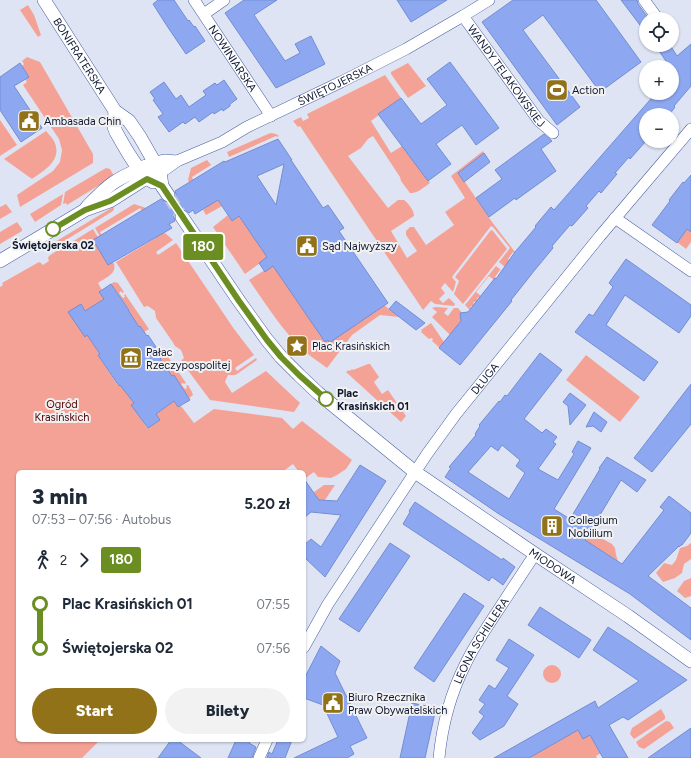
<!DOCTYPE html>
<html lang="pl">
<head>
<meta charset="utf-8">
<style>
  :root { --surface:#fff; --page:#f2f2f3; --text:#1f2937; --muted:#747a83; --accent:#917218 }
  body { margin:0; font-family:Figtree,sans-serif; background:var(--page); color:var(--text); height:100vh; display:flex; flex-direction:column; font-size:15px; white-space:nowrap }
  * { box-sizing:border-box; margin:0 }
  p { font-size:13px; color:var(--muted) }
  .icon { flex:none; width:22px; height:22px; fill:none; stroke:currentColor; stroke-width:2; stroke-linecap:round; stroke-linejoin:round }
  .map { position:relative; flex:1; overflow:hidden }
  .side { position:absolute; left:16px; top:470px; width:290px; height:272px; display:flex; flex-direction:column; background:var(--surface); border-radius:6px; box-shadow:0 1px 3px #0004 }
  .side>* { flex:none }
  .badge { padding:0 8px; border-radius:3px; font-size:14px; line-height:26px }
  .controls { position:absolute; left:639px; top:12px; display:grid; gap:8px }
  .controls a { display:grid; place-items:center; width:40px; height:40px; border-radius:50%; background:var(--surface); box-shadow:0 1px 3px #0004; font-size:20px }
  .map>.badge { position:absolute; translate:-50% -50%; box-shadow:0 0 0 2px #fff }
  .legs { display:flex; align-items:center; gap:6px; height:44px; padding:0 16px; font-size:13px }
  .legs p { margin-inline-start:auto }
  .headline { display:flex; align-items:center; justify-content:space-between; height:68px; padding:0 16px }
  h1 { font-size:22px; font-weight:800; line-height:30px }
  .cta { display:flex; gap:8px; margin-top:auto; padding:8px 16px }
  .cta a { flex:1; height:46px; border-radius:24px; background:var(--accent); color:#fff; font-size:16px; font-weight:800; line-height:46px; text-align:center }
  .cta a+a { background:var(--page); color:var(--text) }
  ul { padding:0 16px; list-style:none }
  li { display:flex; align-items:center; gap:14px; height:44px; font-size:15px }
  li i { display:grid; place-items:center; width:6px; height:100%; margin:0 5px; background:currentColor }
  li i::after { content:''; width:10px; height:10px; margin:-5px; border:3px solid; border-radius:50%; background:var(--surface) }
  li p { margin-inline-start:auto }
  li:first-child i { background:linear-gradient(#0000 50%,currentColor 0) }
  li:last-child i { background:linear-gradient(currentColor 50%,#0000 0) }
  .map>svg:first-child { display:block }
  .green { fill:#f5a296 }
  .building { fill:#8da8f0; stroke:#738dd3; fill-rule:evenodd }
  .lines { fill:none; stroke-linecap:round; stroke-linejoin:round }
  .tertiary-tunnel { stroke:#bfc5d6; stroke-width:13; stroke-dasharray:13 6; stroke-linecap:butt }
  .minor-casing { stroke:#4960a2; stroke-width:12 }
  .tertiary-casing { stroke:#4960a2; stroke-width:14 }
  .minor { stroke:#fff; stroke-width:11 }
  .tertiary { stroke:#fff; stroke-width:13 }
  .line-1-casing { stroke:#fff; stroke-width:9 }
  .line-1 { stroke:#6b8e23; stroke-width:6 }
  .stop-1-dot { fill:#fff; stroke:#6b8e23; stroke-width:2 }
  .labels { text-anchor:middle; stroke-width:4; stroke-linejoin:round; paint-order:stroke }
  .street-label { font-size:11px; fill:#0f1833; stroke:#f1f1f1 }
  .poi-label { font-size:11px; fill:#0f1833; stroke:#f1f1f1; text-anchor:start }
  .stop-label { font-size:11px; font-weight:bold; fill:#0f1833; stroke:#f1f1f1 }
  .park-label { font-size:11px; fill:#530103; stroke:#f1f1f1 }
</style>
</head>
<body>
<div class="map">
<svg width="691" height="758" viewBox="0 0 691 758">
  <rect width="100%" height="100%" fill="#dee4f3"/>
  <path class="green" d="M28,5L34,15L41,35L38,37L20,10Z
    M27,57L40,62L93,154V163L20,207L17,195L53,171L60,162L62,150L59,139L23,85L27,82L25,79L29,77L22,66L24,64L22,61Z
    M408,63L426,86L408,98L391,74V72Z
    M385,75L401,98L371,121L391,153L402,146L430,183C424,187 417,194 410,193L401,181L400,177L373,136L368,139L361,148L348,156L388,208L398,200H404C408,203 414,210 414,216L391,231L407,258L417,251L406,235V231L410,227H414L426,245L454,225L445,212L465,198L451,176L483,151L484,154L459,173L492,222L515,252V254L513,252L508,259L510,261L505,267L499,262L510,248L493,227L491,226L452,277L456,282L453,292L445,283L441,288L445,293L439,299L443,303L449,298L455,304L454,306L435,304L431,301L423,310L300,126L298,127L293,121L301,117L303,121L309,118L307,114Z
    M0,120L17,145L0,156Z
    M46,131C49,134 52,138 54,141C63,160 45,170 32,179L4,159Z
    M271,133L276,134L279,136L277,137L276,136L229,157L227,152L268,134Z
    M207,160L211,165L192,177L193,180L189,182L188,180L191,168Z
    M106,168L110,169L114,176L67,205L66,203L63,204L65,192Z
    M63,194L61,205L35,222L30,214Z
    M229,194L218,200L221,205L233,200L206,215L203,210L207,207L205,203Z
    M6,204L12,212L0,219V207Z
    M134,204L146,208L142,211L140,208L100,232L113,258L95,228Z
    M113,207L114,209L113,211L48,251H46L45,248Z
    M238,207L228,216L232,221L242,213L271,255L245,274L213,227Z
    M17,222L22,229V231L0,244V232Z
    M93,229L114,264C117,274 105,278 98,283L102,290L99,292L104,299L85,311L81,304L85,337L87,335L100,354L98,355L118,386L121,385L134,403L132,405L147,428L160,420L156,414L174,401L178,407L181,406L194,423L214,409L282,418L293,429L302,421L352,460L346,469L337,475L331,478L318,477L314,472L304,479V472H299L293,464L282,472H18V740H100L82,758H0V287L3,285L2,283L39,262L41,263L43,265L49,261L48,258L49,256L61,248L63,250L68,247L67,245Z
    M687,229L691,232V242L686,249L677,242Z
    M491,230L493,231L507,249L463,304L454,294L459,281L455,277Z
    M165,233L173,240L156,252L158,255L176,243L234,329L254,355L235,368L237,371L256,358L257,360L237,374L235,375H228L225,382L232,393L266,371L300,403L294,412L210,400L181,361L184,358L181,350L175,346L172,341L156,318L155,311L148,306L144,307L116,262L154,239L159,235Z
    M276,263L384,305L399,317L380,315L352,335L327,368C318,361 308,355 300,347C280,327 265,303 249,280Z
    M496,266L502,271L500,270L495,277L497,279H496L495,278L494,280L489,276L476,292L481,296L479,298L478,297L477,299L478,300L476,302H474L473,303L475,304L473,306H471L470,310L465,305Z
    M114,282L118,283L124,292L122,293L121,291L119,293L123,298L125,297L124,295L125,294L149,329L144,332L140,326L139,327L128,310L129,309L111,284Z
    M436,307L448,308L444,313L448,316L454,308H458L462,313L460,316L462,320L450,335L432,317L437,312L432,308Z
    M431,323L444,342L440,348L432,341L433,339L431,338L429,339L421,332L422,331L421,330Z
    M162,348L186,383L184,384L183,383L181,384L185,389L187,388L186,386L188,385L192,392L193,395L189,398L174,376H172L160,359L161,358L157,351Z
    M586,355L640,397L620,422L566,380Z
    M368,364H370L379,377L374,382L382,394L388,390L406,416L401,422L346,372L349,370L350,371L352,369L353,370Z
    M324,485H335L325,500H319L314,492Z
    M590,532L612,544L615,548L616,555L618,561L585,540Z
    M691,543V559L684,564L682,573L675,578L663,582L656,573L664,563L672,565L676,560L680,548L687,546Z
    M691,578V596L685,598L677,591L684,581Z
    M543 674a9 9 0 1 1 18 0a9 9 0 1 1-18 0Z
    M661,709L665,716V719L634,739L630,734L632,728Z
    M666,721L670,722L674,728L644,749L639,747L636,742Z
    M578,730L583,738L590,735L601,753L596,756L597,758H529Z"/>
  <path class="building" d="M158,0H174L188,21L189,20L194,27L195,26L205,41L186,54L167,26L153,4Z
    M244,0H277L254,15L285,61L300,53L295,44L311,36L325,64L276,88L225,13Z
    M397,0H447L411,22Z
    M513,0H596L641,62L600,92L543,15L523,30L580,107L557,125L482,22Z
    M621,0H637L638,4L649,19H646V33Z
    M691,44V86L674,106L675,107L669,115H646V141L630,159L629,157L615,173L617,174L601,193L599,191L586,206L588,208L572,226L570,225L552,246L553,248L534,271L511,300L512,301L460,365L439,348L461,321L460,313L468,312L495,278L496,279L515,252L536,227L535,226L551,207L554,210L656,93H672V67H670L655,45H670L677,56Z
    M450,62L499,128L476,145L462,125L436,144L451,164L428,181L378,114L401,98L421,124L447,105L427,79Z
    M20,63L29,77L14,86L42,128L21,142L0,110V77Z
    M224,80L237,99L230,104V106L223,111L222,109L214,114L213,112L199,122L195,117L185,124L183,122L169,132L158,117L163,114L153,100L155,99L150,92L164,82L176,99L181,95L189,107L206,95L203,91L215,83L217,85Z
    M544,134L552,141L541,149L556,171L516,200L515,198L489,217L476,198L502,179L495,170Z
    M278,139L292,160H291L323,208L328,205L344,228L339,231L388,303L329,343L328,340L325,342L273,266L265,272L259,263L267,257L239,216L232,221L218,200L195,214L193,210L189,213L185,210L182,209L178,210L175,214L174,217L175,221L169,224L172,228L108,265L93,240L161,199L165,202L169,203L172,202L175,198L176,194L175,191L224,161L225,162ZM284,164L276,205L257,176Z
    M484,153L490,162L464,182L458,173Z
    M691,175V232L687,229L677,243L652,225L670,201L669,200L683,182L684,183Z
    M626,259L691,305V316L679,333L625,295L606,325L658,362L644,381L575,332L589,314L593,316L613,287L609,283Z
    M111,284L129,310H128L139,327L140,326L147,336L148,335L156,347L154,348L161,358L160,359L172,376L174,375L190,400L178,407L174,401L156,414L160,420L148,428L131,405L134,403L120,385L119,386L98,355L100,354L87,335L85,337L68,312L81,304L85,311L104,299L99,292Z
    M396,301L425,323L416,330L389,309Z
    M540,353L562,370L524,419L542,433L546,429L557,437L553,442L556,444L538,469L558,480L574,454L572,452L578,441L591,448L554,509L570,519L600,469L599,468L607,457L646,480L637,492L621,480L585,540L622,564L664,510L660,507L669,496L691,513V533L682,545H681L679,547V546L648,576L691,608V640L630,594L499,514L445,477L451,468L449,467L476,435L475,434L480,426L479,425L499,401L500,402L505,395L507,396ZM502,445L520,460L516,466L525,473L509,499L468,472L491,446L498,451Z
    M691,384V424L652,472L634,458Z
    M570,393L586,405L570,425L568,406L563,402Z
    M594,412L607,422L601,432L593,426L586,427Z
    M360,465L386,481L325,577L304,557V545L311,539L321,547L341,515L311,512L304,518V479L319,500L337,501Z
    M415,502L502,560L503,558L515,567L503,585L492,577L489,581L403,524L410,512L409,511Z
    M390,543L410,556L359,632L339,619Z
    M464,593L484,606L434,682L414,668Z
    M540,607L591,640L579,658L528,625Z
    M608,627L631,642L687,680L628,720L623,717L609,725L628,758H603L590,735L583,739L578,730L529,758H494L595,701L598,708L639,681L593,650Z
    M509,639L534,655L507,696L518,704L504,726L480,740L472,733L484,716L479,712L485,704L479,700L489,685L495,689L509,668L496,660Z
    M321,646L340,661L335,673L367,738L350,746L354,754L347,758H294L338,737L323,705L304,698V679Z
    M412,703L436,708L425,758H400Z
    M691,728V758H648Z
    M171,740H177L201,758H158Z
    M236,740H251L249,743L256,747L252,758H228Z
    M278,740H292L285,758H267L269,752L272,754Z"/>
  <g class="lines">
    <path class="tertiary-tunnel" d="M168,195L182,217"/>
    <g class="minor-casing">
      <g id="minor">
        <path id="s1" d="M194,0L271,116"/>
        <path d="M644,0L658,19"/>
        <path d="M204,14L224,0"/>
        <path id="s2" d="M463,16L539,121L553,133"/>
        <path d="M155,162L164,160L177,161"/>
        <path id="s3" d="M160,172L166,169L177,161L222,142L247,127L341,82L406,49L463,16L489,0"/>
        <path d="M615,218L691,271"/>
        <path id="s4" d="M304,647L328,604L427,454L456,414L600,236L691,129"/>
        <path d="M259,758L267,740"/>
        <path id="s5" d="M439,758C442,726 451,693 465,665C473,648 483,633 493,618C507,597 521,575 535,554"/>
      </g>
    </g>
    <g class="tertiary-casing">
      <g id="tertiary">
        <path id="s6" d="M44,0L115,111L129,121L140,137L160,172L162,186L168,195"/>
        <path d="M115,111L114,127L116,132C124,146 139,175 153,182"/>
        <path d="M87,207C95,199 103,190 113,183C123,176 135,171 146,166"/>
        <path id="s7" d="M182,217L239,301L267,340L281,357L299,375L318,393L415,472L535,554L628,616L691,661"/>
        <path d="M0,261L85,210L110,201L143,180L160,172"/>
      </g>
    </g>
    <use href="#minor" class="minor"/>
    <use href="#tertiary" class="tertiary"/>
  </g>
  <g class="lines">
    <g class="line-1-casing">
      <path id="line-1" d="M53,229L85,210L110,201L147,179L162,186L239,301L267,340L281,357L299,375L326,399"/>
    </g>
    <use href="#line-1" class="line-1"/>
  </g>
  <defs>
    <g id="stadium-square" transform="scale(1.15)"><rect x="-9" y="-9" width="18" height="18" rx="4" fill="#917218" stroke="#f1f1f1"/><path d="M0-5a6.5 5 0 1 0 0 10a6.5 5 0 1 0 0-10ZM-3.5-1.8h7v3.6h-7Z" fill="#fff"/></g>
    <g id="civic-square" transform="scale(1.15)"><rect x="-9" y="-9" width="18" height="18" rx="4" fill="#917218" stroke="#f1f1f1"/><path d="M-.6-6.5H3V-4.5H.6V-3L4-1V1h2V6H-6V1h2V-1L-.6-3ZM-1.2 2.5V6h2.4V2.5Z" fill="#fff"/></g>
    <g id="sight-square" transform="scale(1.15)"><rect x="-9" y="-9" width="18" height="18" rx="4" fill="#917218" stroke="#f1f1f1"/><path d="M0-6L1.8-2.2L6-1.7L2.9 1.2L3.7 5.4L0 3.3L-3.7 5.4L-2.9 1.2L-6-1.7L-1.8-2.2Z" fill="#fff"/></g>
    <g id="museum-square" transform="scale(1.15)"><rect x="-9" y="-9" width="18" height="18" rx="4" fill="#917218" stroke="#f1f1f1"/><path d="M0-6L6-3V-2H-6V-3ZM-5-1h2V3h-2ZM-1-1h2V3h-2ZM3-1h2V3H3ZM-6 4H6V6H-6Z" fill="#fff"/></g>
    <g id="building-square" transform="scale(1.15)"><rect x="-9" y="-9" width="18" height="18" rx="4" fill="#917218" stroke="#f1f1f1"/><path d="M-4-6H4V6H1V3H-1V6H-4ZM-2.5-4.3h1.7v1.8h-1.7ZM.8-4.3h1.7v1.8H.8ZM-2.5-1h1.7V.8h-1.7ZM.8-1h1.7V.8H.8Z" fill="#fff"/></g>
  </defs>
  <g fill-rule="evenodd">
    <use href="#stadium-square" x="557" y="90"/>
    <use href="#civic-square" x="29" y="121"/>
    <use href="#civic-square" x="307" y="246"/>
    <use href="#sight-square" x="297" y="346"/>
    <use href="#museum-square" x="131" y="358"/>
    <use href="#building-square" x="552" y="526"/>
    <use href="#civic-square" x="333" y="703"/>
  </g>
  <g class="stop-1-dot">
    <circle cx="53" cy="229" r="7"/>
    <circle cx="326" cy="399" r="7"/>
  </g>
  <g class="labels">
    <g class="street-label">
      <text dy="4" stroke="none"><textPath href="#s6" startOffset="66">BONIFRATERSKA</textPath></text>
      <text dy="4" stroke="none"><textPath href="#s1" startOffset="70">NOWINIARSKA</textPath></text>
      <text dy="4" stroke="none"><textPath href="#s2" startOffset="74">WANDY TELAKOWSKIEJ</textPath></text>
      <text dy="4" stroke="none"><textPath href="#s3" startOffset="196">ŚWIĘTOJERSKA</textPath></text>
      <text dy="4" stroke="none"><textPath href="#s4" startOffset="324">DŁUGA</textPath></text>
      <text dy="4" stroke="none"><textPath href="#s7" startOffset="515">MIODOWA</textPath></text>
      <text dy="4" stroke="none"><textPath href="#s5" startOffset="126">LEONA SCHILLERA</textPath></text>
    </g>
    <g class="poi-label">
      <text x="572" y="94">Action</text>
      <text x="44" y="125">Ambasada Chin</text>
      <text x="322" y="250">Sąd Najwyższy</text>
      <text x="312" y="350">Plac Krasińskich</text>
      <text x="146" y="356">Pałac<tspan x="146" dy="13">Rzeczypospolitej</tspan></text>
      <text x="568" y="524">Collegium<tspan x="568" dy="13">Nobilium</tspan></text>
      <text x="348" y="701">Biuro Rzecznika<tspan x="348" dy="13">Praw Obywatelskich</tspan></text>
    </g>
    <g class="stop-label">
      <text x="53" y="249">Świętojerska 02</text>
      <text x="337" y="397" text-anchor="start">Plac<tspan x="337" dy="13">Krasińskich 01</tspan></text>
    </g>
    <g class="park-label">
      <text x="62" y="408">Ogród<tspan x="62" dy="13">Krasińskich</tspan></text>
    </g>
  </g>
</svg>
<div class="controls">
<a><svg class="icon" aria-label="locate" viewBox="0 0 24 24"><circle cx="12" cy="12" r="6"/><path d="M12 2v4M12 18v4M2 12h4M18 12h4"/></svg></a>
<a>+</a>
<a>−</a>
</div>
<b class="badge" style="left:203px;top:247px;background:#6b8e23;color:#fff">180</b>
<section class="side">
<div class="headline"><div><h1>3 min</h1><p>07:53 – 07:56 · Autobus</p></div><b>5.20 zł</b></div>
<div class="legs"><svg class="icon" aria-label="walk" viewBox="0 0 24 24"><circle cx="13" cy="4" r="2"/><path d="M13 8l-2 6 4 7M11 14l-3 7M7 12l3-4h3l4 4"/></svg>2<svg class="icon" aria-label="forward" viewBox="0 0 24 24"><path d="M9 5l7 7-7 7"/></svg><b class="badge" style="background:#6b8e23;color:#fff">180</b></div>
<ul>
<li><i style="color:#6b8e23"></i><b>Plac Krasińskich 01</b><p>07:55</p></li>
<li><i style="color:#6b8e23"></i><b>Świętojerska 02</b><p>07:56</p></li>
</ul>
<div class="cta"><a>Start</a><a>Bilety</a></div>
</section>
</div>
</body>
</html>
